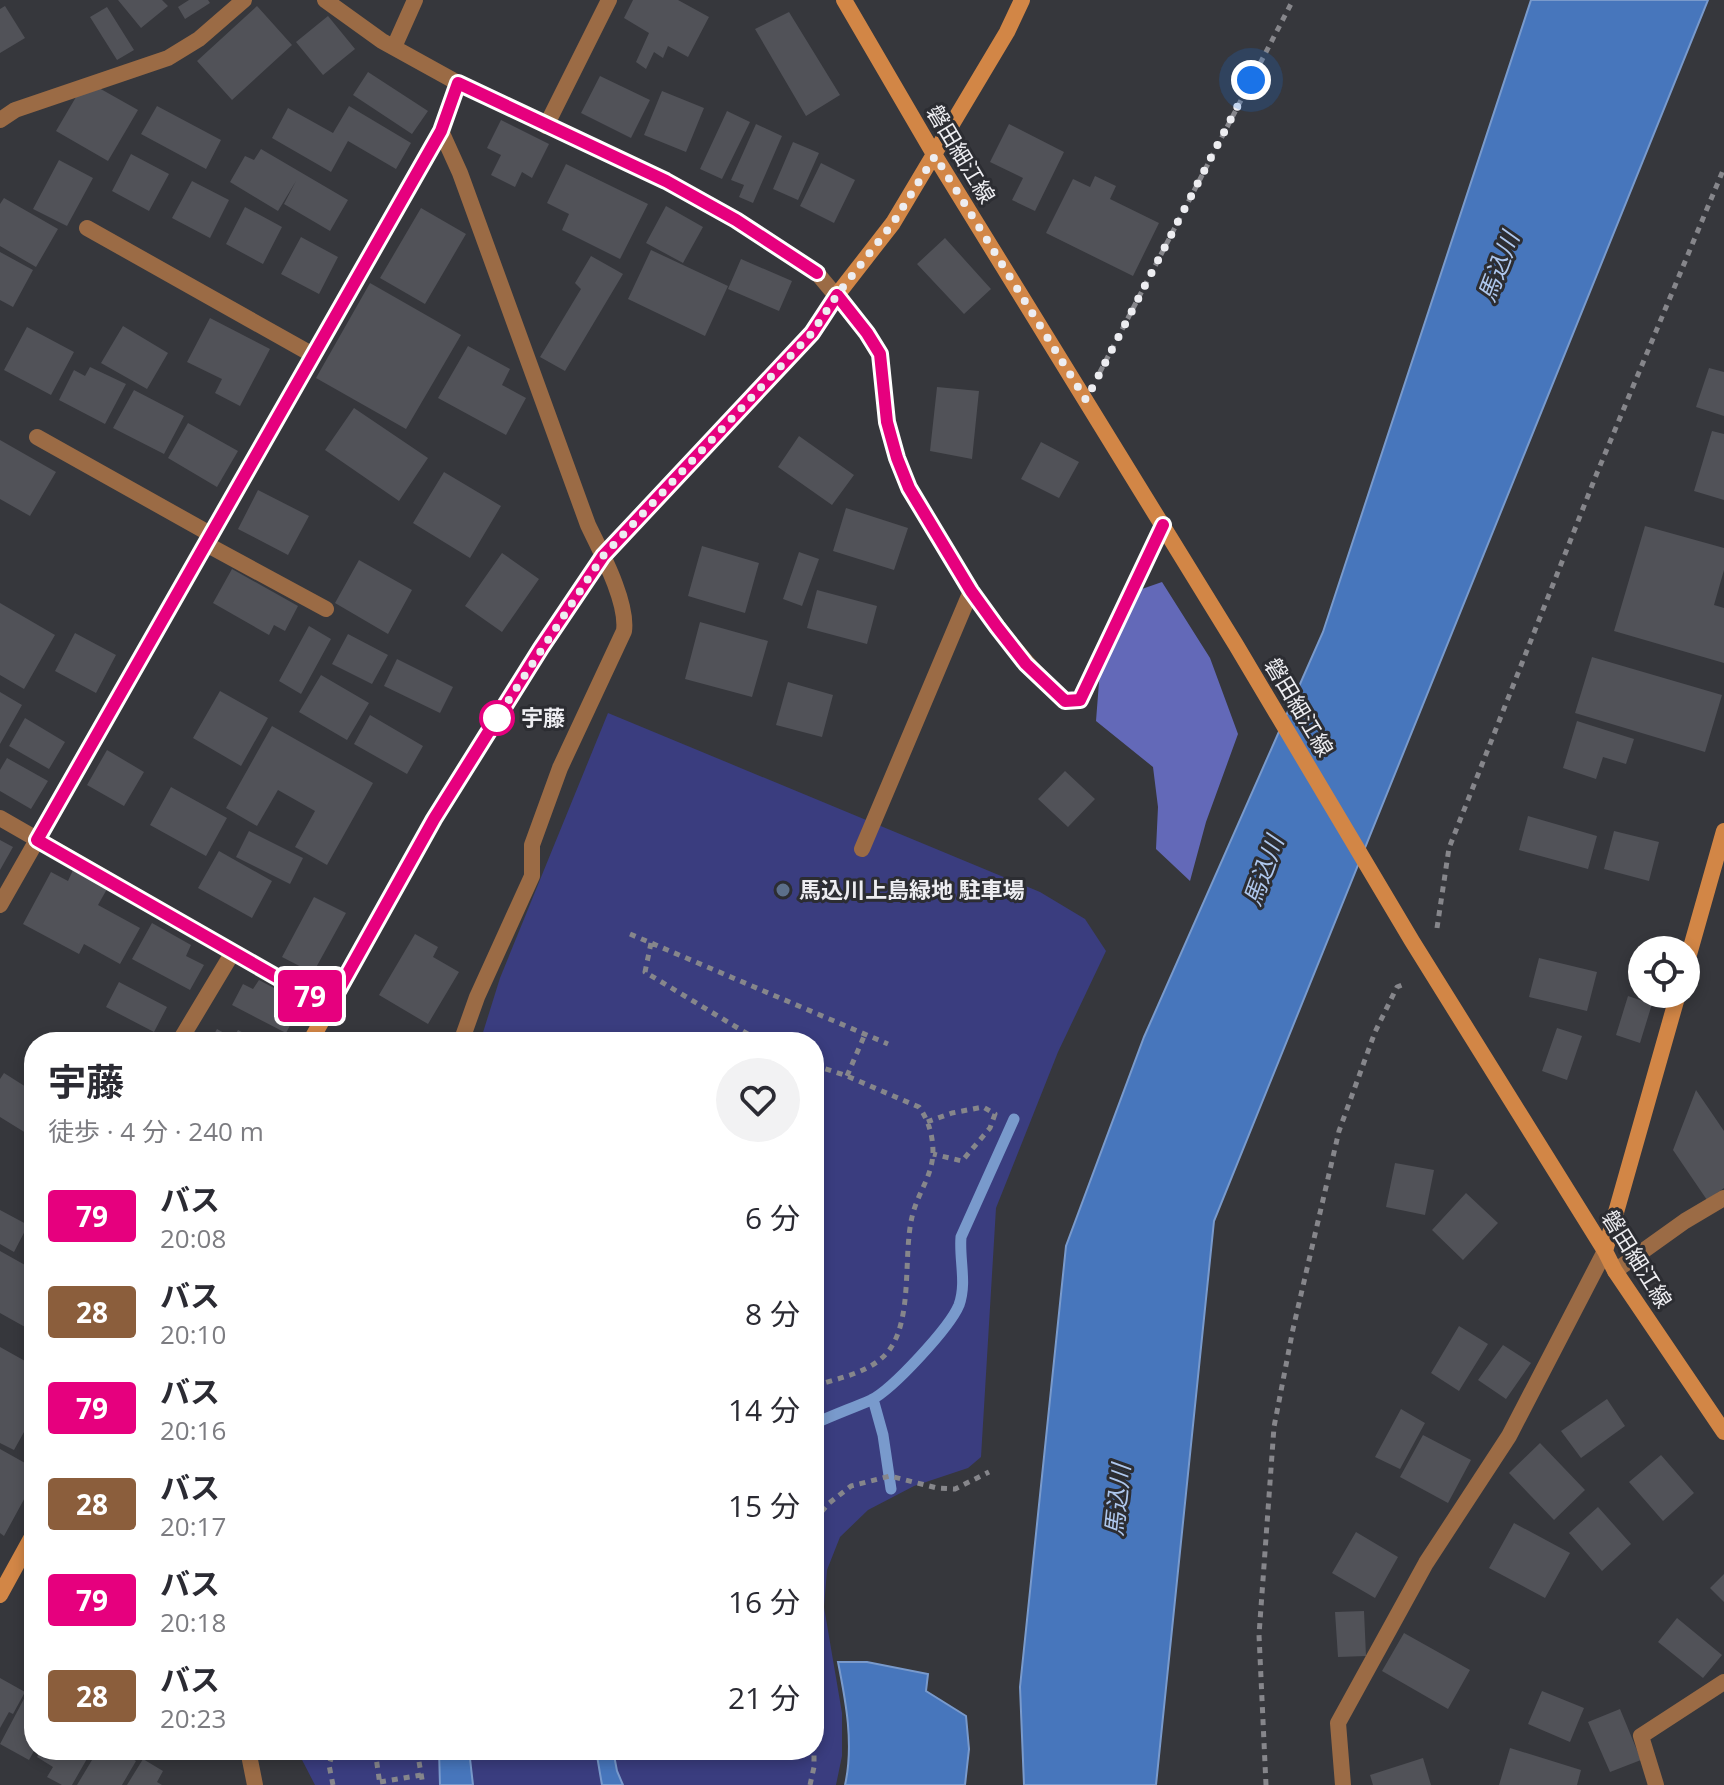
<!DOCTYPE html>
<html lang="ja">
<head>
<meta charset="utf-8">
<style>
  :root { --surface:#fff; --page:#f2f2f3; --text:#2b2b33; --muted:#7c7c81 }
  body { margin:0; font-family:"Open Sans","Noto Sans JP",sans-serif; background:var(--page); color:var(--text); height:100vh; display:flex; flex-direction:column; font-size:30px; white-space:nowrap }
  * { box-sizing:border-box; margin:0 }
  p { font-size:26px; color:var(--muted) }
  .icon { flex:none; width:44px; height:44px; fill:none; stroke:currentColor; stroke-width:2; stroke-linecap:round; stroke-linejoin:round }
  .map { position:relative; flex:1; overflow:hidden }
  .sheet { position:absolute; left:24px; top:1032px; width:800px; height:728px; display:flex; flex-direction:column; background:var(--surface); border-radius:32px; box-shadow:0 4px 12px #0003 }
  .sheet>* { flex:none }
  .badge { padding:0 16px; border-radius:6px; font-size:28px; line-height:52px }
  .buttons { position:absolute; left:1628px; top:936px; display:grid; gap:16px }
  .buttons a { display:grid; place-items:center; width:72px; height:72px; border-radius:50%; background:var(--surface); box-shadow:0 4px 12px #0003; font-size:40px }
  .you { position:absolute; width:40px; height:40px; margin:-20px; border:6px solid #fff; border-radius:50%; background:#1a73e8; box-shadow:0 0 0 12px #1a73e833 }
  .map>.badge { position:absolute; translate:-50% -50%; box-shadow:0 0 0 4px #fff }
  .round { display:grid; place-items:center; flex:none; width:84px; height:84px; border-radius:42px; background:var(--page) }
  .headline { display:flex; align-items:center; justify-content:space-between; height:136px; padding:0 24px }
  h1 { font-size:38px; font-weight:700; line-height:60px }
  ul { padding:0; list-style:none }
  li { display:flex; align-items:center; gap:24px; height:96px; padding:0 24px }
  li div { flex:1 }
  li b { display:block; font-size:30px }
  li em { font-style:normal }
  li .badge { min-width:88px; font-weight:700; text-align:center }
  .map>svg:first-child { display:block }
  .green { fill:#3a3d7f }
  .forest { fill:#6369b8 }
  .water { fill:#4776bc; stroke:#799acc; stroke-width:2 }
  .lines { fill:none; stroke-linecap:round; stroke-linejoin:round }
  .stream { stroke:#799acc; stroke-width:11 }
  .building { fill:#515258 }
  .path { stroke:#86868b; stroke-width:5; stroke-dasharray:6 6; stroke-linecap:butt }
  .street { stroke:#9b6b45; stroke-width:16 }
  .secondary { stroke:#d28646; stroke-width:16 }
  .line-casing { stroke:#fff; stroke-width:18 }
  .line { stroke:#e6007e; stroke-width:12 }
  .walk { stroke:#ededf1; stroke-width:8; stroke-dasharray:0 14.4 }
  .stop-dot { fill:#fff; stroke:#e6007e; stroke-width:4 }
  .service-dot { fill:#5c6f8a; stroke:#2c2d32; stroke-width:3 }
  .labels { text-anchor:middle; stroke-width:6; stroke-linejoin:round; paint-order:stroke }
  .street-label { font-size:22px; fill:#ededf1; stroke:#2c2d32 }
  .stop-label { font-size:22px; font-weight:bold; fill:#ededf1; stroke:#2c2d32; text-anchor:start }
  .poi-label { font-size:22px; font-weight:bold; fill:#ededf1; stroke:#2c2d32; text-anchor:start }
  .water-label { font-size:24px; font-style:italic; fill:#aec7ed; stroke:#2c2d32 }
</style>
</head>
<body>
<div class="map">
<svg width="1724" height="1785" viewBox="0 0 1724 1785">
  <rect width="100%" height="100%" fill="#36373c"/>
  <path class="green" d="M608,713L1040,892L1085,919L1106,951L1058,1052L996,1208L981,1457L968,1468L914,1486L868,1510L840,1537L827,1570L824,1607L842,1713V1756L836,1785H315L300,1756L301,1750H814V1042H480L500,978Z"/>
  <path class="forest" d="M1162,582L1210,658L1238,734L1206,822L1190,881L1156,849L1158,807L1153,767L1096,721L1100,669L1139,590Z"/>
  <path class="water" d="M1531,0H1708L1214,1221L1156,1785H1024L1020,1687L1066,1246L1144,1037L1323,632Z
    M838,1662H867L928,1674L926,1691L966,1716L969,1749L965,1785H845C854,1745 846,1702 838,1662Z
    M439,1750H469L473,1785H440Z
    M596,1750H613L617,1771L623,1785H602Z"/>
  <g class="lines">
    <path class="stream" d="M873,1399L883,1435L891,1489
      M814,1424C833,1415 853,1408 871,1400C893,1389 950,1327 959,1305C967,1283 959,1259 961,1237L1014,1119"/>
  </g>
  <path class="building" d="M118,0H162L168,6L141,28Z
    M189,0H208L210,3L185,19L178,7Z
    M633,0H678L709,17L688,57L668,46L663,58L654,52L646,69L636,62L649,33L624,18Z
    M5,6L25,38L0,53V9Z
    M257,6L292,45L232,100L197,61Z
    M107,7L134,50L117,60L90,17Z
    M789,12L840,95L806,116L755,29Z
    M328,16L355,49L323,75L296,42Z
    M368,72L428,111L412,134L353,95Z
    M600,76L650,100L631,138L581,113Z
    M99,88L138,110L108,161L56,131L76,97Z
    M662,91L704,108L686,152L644,135Z
    M157,106L221,140L206,169L141,134Z
    M349,106L411,143L396,169L348,141L331,172L272,138L288,108L333,133Z
    M727,111L750,122L722,179L700,169Z
    M501,120L549,144L532,178L522,172L515,187L491,175L501,155L487,148Z
    M756,124L782,136L753,203L739,197L744,185L731,180Z
    M1009,124L1064,152L1035,211L1012,200L1023,178L990,162Z
    M793,142L819,153L798,200L773,189Z
    M261,149L348,200L330,231L284,204L296,181L278,211L230,182L245,156L254,160Z
    M131,154L169,174L149,211L112,191Z
    M59,160L93,178L67,226L33,209Z
    M821,163L855,180L834,223L800,206Z
    M566,164L648,204L620,259L562,230L569,214L547,203Z
    M1095,176L1116,186L1110,199L1159,223L1133,276L1046,233L1073,179L1090,187Z
    M192,181L229,200L210,238L172,218Z
    M4,198L58,229L36,267L0,246V204Z
    M666,206L703,227L683,263L646,243Z
    M245,207L282,227L263,264L226,244Z
    M421,208L466,234L425,304L380,278Z
    M301,237L338,257L319,294L281,274Z
    M945,238L991,289L964,314L917,264Z
    M651,250L728,286L705,336L628,299Z
    M0,252L33,270L13,307L0,300Z
    M591,256L623,274L565,371L540,357L581,289L575,283Z
    M741,259L792,281L779,311L728,289Z
    M370,283L461,335L406,429L316,378Z
    M210,318L270,349L240,406L215,393L222,379L187,362Z
    M123,326L168,353L147,389L101,363Z
    M27,327L74,352L51,395L4,370Z
    M468,346L510,369L502,385L526,398L506,435L438,398Z
    M90,367L126,384L105,424L59,400L74,370L85,376Z
    M1709,368L1724,372V416L1696,407Z
    M937,387L979,391L972,459L930,451Z
    M134,390L184,416L164,454L113,428Z
    M354,408L428,458L399,501L325,450Z
    M188,423L238,451L217,487L168,458Z
    M1712,431L1724,434V500L1694,491Z
    M799,436L854,475L832,505L778,467Z
    M0,440L56,472L30,516L0,499Z
    M1041,442L1079,462L1059,498L1021,479Z
    M444,472L501,506L470,558L413,523Z
    M258,490L309,516L288,555L238,529Z
    M846,508L908,528L894,570L833,551Z
    M1645,526L1724,548V570L1714,605L1724,608V663L1614,631Z
    M702,546L759,563L745,613L688,596Z
    M799,552L819,559L802,606L783,599Z
    M502,553L539,579L502,632L465,606Z
    M359,560L412,590L388,634L335,603Z
    M232,569L298,606L285,631L274,625L269,635L213,603Z
    M817,590L877,606L867,644L807,628Z
    M0,603L55,635L24,689L0,675Z
    M700,622L768,641L752,697L685,679Z
    M309,626L331,639L301,694L279,681Z
    M75,633L116,655L96,693L55,671Z
    M348,634L388,655L372,684L332,664Z
    M1592,657L1722,695L1705,752L1575,713Z
    M397,659L453,687L440,713L384,686Z
    M321,675L369,703L347,740L299,712Z
    M788,682L833,695L822,737L776,725Z
    M220,691L268,718L241,766L193,738Z
    M0,692L22,705L0,744Z
    M370,715L423,746L407,774L354,744Z
    M25,718L65,742L49,769L9,746Z
    M1577,721L1634,739L1626,764L1603,757L1596,779L1563,768Z
    M272,726L373,783L327,865L295,847L315,811L278,790L257,826L226,808Z
    M107,750L144,772L124,806L87,785Z
    M7,758L48,781L31,809L0,791V770Z
    M1065,771L1095,799L1068,827L1038,799Z
    M171,787L227,818L206,856L150,825Z
    M1528,816L1597,836L1588,869L1519,850Z
    M249,831L303,858L290,884L236,857Z
    M1614,831L1659,842L1649,881L1604,869Z
    M0,840L13,847L0,870Z
    M219,851L272,881L252,918L198,888Z
    M73,870L107,889L98,905L140,928L120,964L84,944L79,954L23,924L51,872L68,881Z
    M314,897L346,913L313,973L282,957Z
    M152,923L191,945L186,956L204,965L190,990L132,959Z
    M415,934L438,947L433,957L459,972L428,1024L379,995Z
    M1539,958L1597,972L1587,1011L1529,997Z
    M259,980L302,1003L286,1033L232,1005L243,984L253,989Z
    M119,982L167,1007L154,1032L106,1007Z
    M1628,996L1652,1004L1640,1043L1616,1035Z
    M1557,1028L1582,1036L1567,1080L1542,1071Z
    M217,1029L233,1038L238,1030L261,1042H210Z
    M4,1073L34,1092V1138L0,1117V1079Z
    M1696,1090L1724,1131V1188L1707,1200L1673,1150Z
    M1395,1163L1434,1170L1425,1215L1386,1207Z
    M1466,1193L1498,1223L1463,1260L1432,1230Z
    M0,1210L28,1225L14,1252L0,1244Z
    M0,1251L34,1270V1332L0,1313Z
    M1459,1326L1488,1344L1459,1391L1431,1373Z
    M1503,1345L1531,1363L1506,1399L1478,1380Z
    M0,1347L34,1366V1414L14,1450L0,1443Z
    M1607,1399L1625,1426L1581,1458L1561,1431Z
    M1401,1409L1425,1423L1400,1469L1375,1457Z
    M1423,1435L1471,1460L1448,1503L1400,1477Z
    M1540,1443L1585,1490L1554,1520L1509,1473Z
    M0,1449L34,1468V1481L4,1536L0,1533Z
    M1661,1455L1694,1493L1663,1521L1629,1482Z
    M1598,1507L1631,1544L1602,1571L1569,1533Z
    M1514,1523L1570,1553L1545,1598L1489,1568Z
    M1356,1532L1398,1557L1375,1598L1332,1573Z
    M1724,1574V1602L1710,1588Z
    M1364,1611L1366,1656L1338,1657L1335,1612Z
    M1677,1618L1722,1655L1703,1678L1658,1642Z
    M1404,1633L1470,1670L1448,1709L1382,1671Z
    M0,1678L25,1692L13,1714L9,1712L0,1728Z
    M1542,1691L1584,1708L1570,1742L1528,1724Z
    M26,1695L34,1699V1751L29,1760L0,1744Z
    M1620,1709L1641,1760L1610,1772L1588,1722Z
    M1510,1748L1581,1770L1577,1785H1499Z
    M41,1750H92L72,1785H62L47,1777L53,1767L37,1757Z
    M98,1750H118L136,1761L122,1785H77Z
    M1423,1758L1431,1785H1373L1370,1775Z
    M143,1759L163,1771L157,1782L162,1785H127Z"/>
  <g class="lines">
    <path class="path" d="M1100,372L1293,0
      M1437,928L1449,848L1597,473L1724,168
      M630,934L888,1044
      M651,943L645,972L761,1042
      M814,1065L847,1076L919,1107C929,1121 933,1136 933,1153C932,1177 917,1194 912,1217C903,1255 913,1316 890,1349C874,1372 839,1378 814,1386
      M847,1076L865,1034
      M927,1122L952,1113L983,1107L995,1114L990,1128L962,1161L933,1154
      M814,1521L828,1504L851,1486L890,1476L937,1488L955,1489L989,1472
      M375,1750L380,1785
      M417,1750L423,1785
      M380,1782L421,1775
      M333,1785L329,1765L334,1750
      M810,1785L814,1767V1711
      M1266,1785L1259,1635L1274,1427L1293,1329L1339,1131L1375,1032L1397,987L1407,983"/>
    <path class="street" d="M325,0L382,41L458,83L441,131L460,173L588,525C601,552 628,602 624,631L560,768L532,845V876L477,997L461,1042
      M394,47L415,0
      M458,83L666,181L736,220L817,273L867,333L880,354L887,422L897,458L909,488L971,591L862,849
      M0,120L15,110L168,58L199,39L244,0
      M546,126L609,0
      M87,228L313,355
      M37,437L212,535
      M206,544L326,609
      M971,591C1000,631 1028,668 1065,701L1080,700L1163,525
      M0,818L329,1007
      M0,905L441,131
      M179,1042L233,952
      M1615,1271L1685,1221L1724,1198
      M248,1750L255,1785
      M1343,1785L1338,1723L1426,1563L1509,1436L1605,1251
      M1656,1785L1641,1736L1724,1682"/>
    <path class="secondary" d="M844,0L935,156L1236,645L1412,941L1605,1251L1615,1271L1724,1432
      M1686,965L1724,831
      M310,1042L434,819L541,648L603,556L812,333L837,295L893,223L1007,32L1022,0
      M1605,1251L1678,994
      M0,1595L34,1533"/>
  </g>
  <g class="lines">
    <g class="line-casing">
      <path id="line" d="M817,273L736,220L666,181L458,83L441,131L37,840L329,1007L434,819L541,648L603,556L812,333L837,295L867,333L880,354L887,422L897,458L909,488L971,591L997,627L1026,664L1065,701L1080,700L1163,525"/>
    </g>
    <use href="#line" class="line"/>
    <path class="walk" d="M497,718L495,721L603,556L812,333L837,295L893,223L935,156L1086,400L1251,80"/>
  </g>
  <circle class="stop-dot" cx="497" cy="718" r="16"/>
  <circle class="service-dot" cx="783" cy="890" r="8"/>
  <g class="labels">
    <g class="street-label">
      <text transform="translate(961 154) rotate(59)" y="8">磐田細江線</text>
      <text transform="translate(1299 707) rotate(59)" y="8">磐田細江線</text>
      <text transform="translate(1637 1259) rotate(58)" y="8">磐田細江線</text>
    </g>
    <g class="stop-label">
      <text x="521" y="726">宇藤</text>
    </g>
    <g class="poi-label">
      <text x="799" y="898">馬込川上島緑地 駐車場</text>
    </g>
    <g class="water-label">
      <text transform="translate(1499 267) rotate(-69)" y="8">馬込川</text>
      <text transform="translate(1264 871) rotate(-70)" y="8">馬込川</text>
      <text transform="translate(1118 1500) rotate(-84)" y="8">馬込川</text>
    </g>
  </g>
</svg>
<div class="buttons">
<a><svg class="icon" aria-label="locate" viewBox="0 0 24 24"><circle cx="12" cy="12" r="6"/><path d="M12 2v4M12 18v4M2 12h4M18 12h4"/></svg></a>
</div>
<div class="you" style="left:1251px;top:80px"></div>
<b class="badge" style="left:310px;top:996px;background:#e6007e;color:#fff">79</b>
<section class="sheet">
<div class="headline"><div><h1>宇藤</h1><p>徒歩 · 4 分 · 240 m</p></div><a class="round"><svg class="icon" aria-label="heart" viewBox="0 0 24 24"><path d="M12 20l-8-8c-3-5 5-10 8-4 3-6 11-1 8 4z"/></svg></a></div>
<ul>
<li><span class="badge" style="background:#e6007e;color:#fff">79</span><div><b>バス</b><p>20:08</p></div><em>6 分</em></li>
<li><span class="badge" style="background:#8b5e3c;color:#fff">28</span><div><b>バス</b><p>20:10</p></div><em>8 分</em></li>
<li><span class="badge" style="background:#e6007e;color:#fff">79</span><div><b>バス</b><p>20:16</p></div><em>14 分</em></li>
<li><span class="badge" style="background:#8b5e3c;color:#fff">28</span><div><b>バス</b><p>20:17</p></div><em>15 分</em></li>
<li><span class="badge" style="background:#e6007e;color:#fff">79</span><div><b>バス</b><p>20:18</p></div><em>16 分</em></li>
<li><span class="badge" style="background:#8b5e3c;color:#fff">28</span><div><b>バス</b><p>20:23</p></div><em>21 分</em></li>
</ul>
</section>
</div>
</body>
</html>
